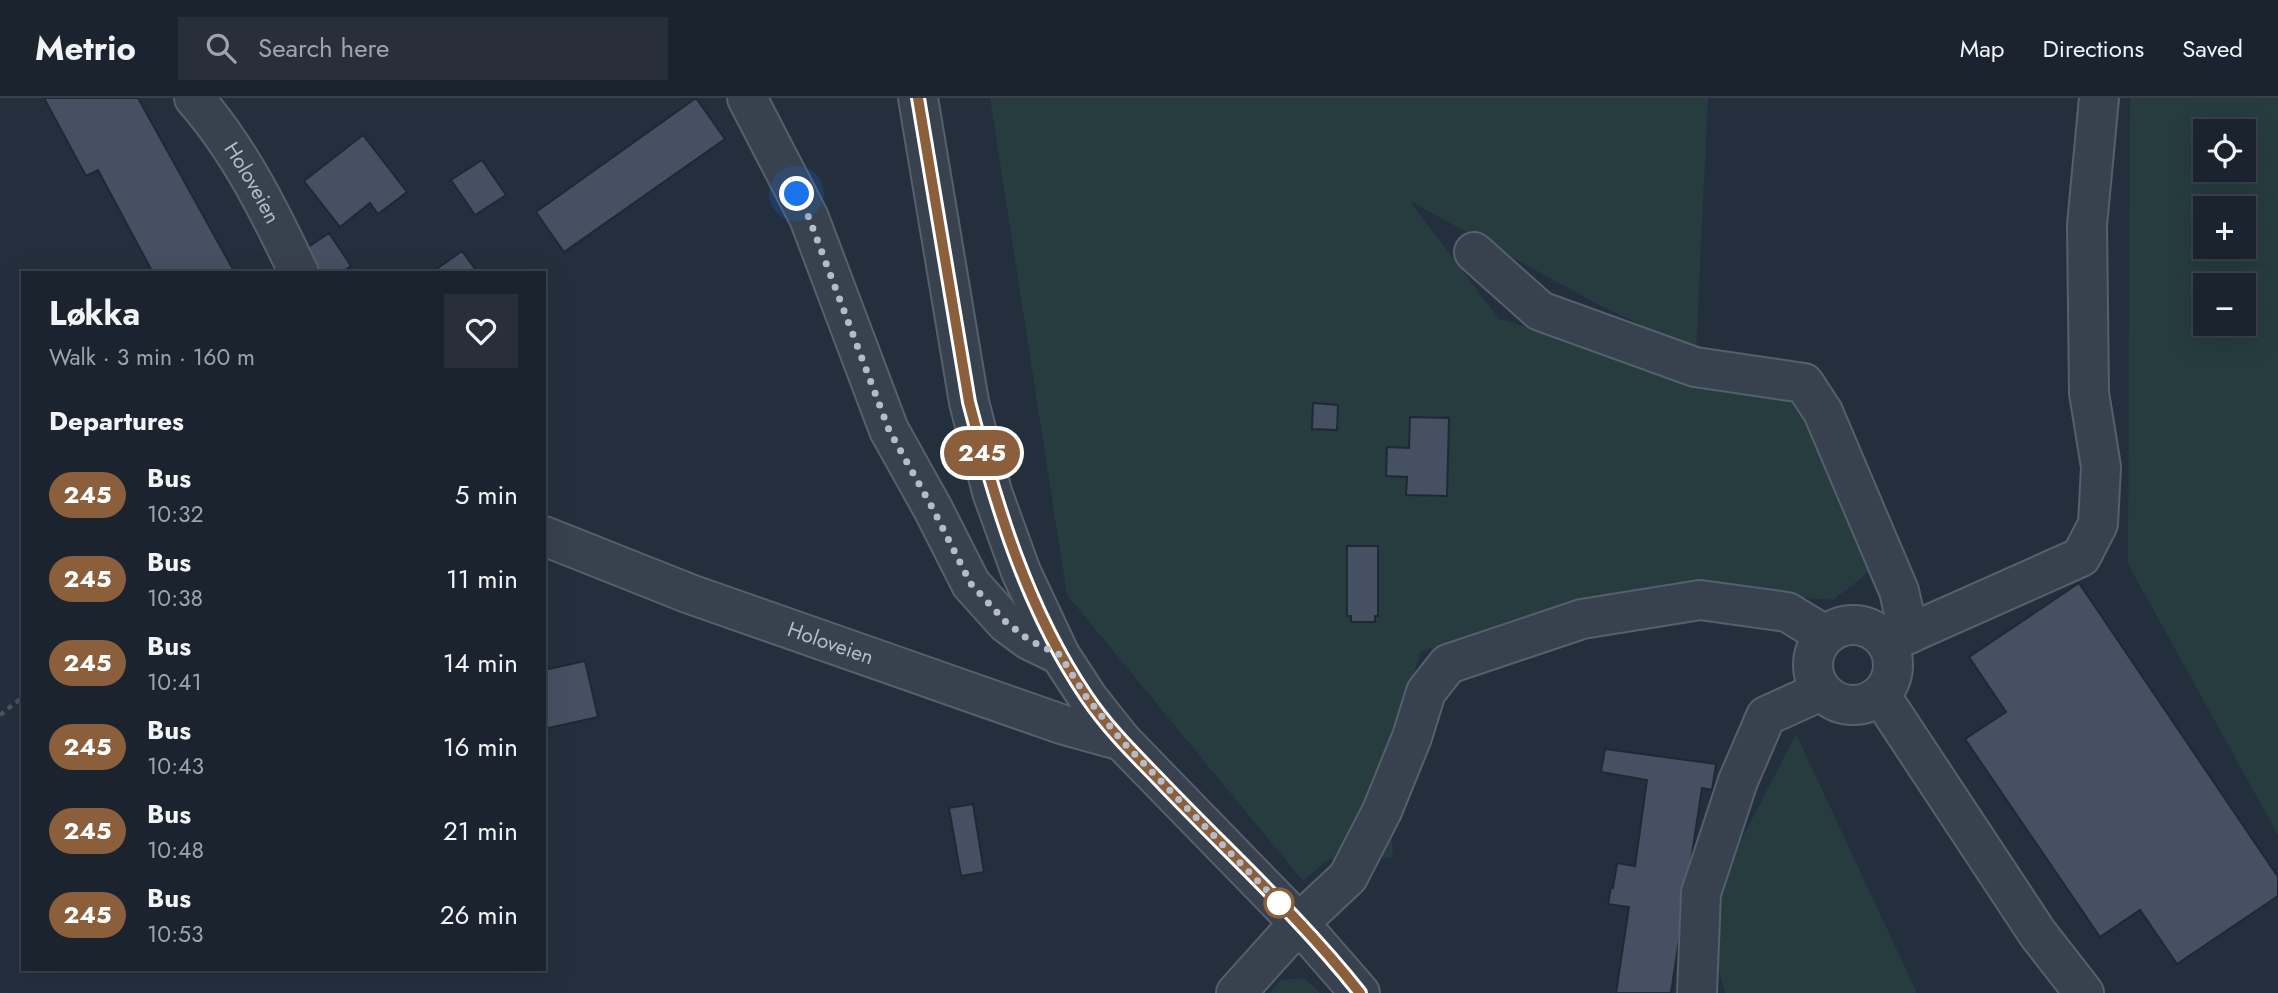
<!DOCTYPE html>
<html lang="en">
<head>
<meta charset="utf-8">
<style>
  :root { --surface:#1b232e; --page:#282f3a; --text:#f1f3f6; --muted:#a0a4aa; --line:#39404a }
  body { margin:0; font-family:Jost,sans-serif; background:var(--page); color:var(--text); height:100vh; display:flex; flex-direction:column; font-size:26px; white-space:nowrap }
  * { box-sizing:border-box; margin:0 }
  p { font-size:23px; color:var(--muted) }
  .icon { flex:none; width:38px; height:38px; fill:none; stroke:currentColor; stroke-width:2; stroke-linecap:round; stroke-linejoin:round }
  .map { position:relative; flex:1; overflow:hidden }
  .details { position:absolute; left:21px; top:173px; width:525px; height:700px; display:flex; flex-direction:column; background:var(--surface); border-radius:0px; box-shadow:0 7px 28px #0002,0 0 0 2px var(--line) }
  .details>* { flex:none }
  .badge { padding:0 14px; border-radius:23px; font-size:24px; line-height:46px }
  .controls { position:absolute; left:2193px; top:21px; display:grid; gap:14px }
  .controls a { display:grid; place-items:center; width:63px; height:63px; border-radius:0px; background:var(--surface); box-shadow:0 7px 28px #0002,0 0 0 2px var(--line); font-size:35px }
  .you { position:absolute; width:35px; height:35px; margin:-18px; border:5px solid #fff; border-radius:50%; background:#1a73e8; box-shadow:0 0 0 10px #1a73e833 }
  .map>.badge { position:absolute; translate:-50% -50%; box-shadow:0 0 0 4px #fff }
  h2 { padding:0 28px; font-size:26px; line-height:63px }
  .round { display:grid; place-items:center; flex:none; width:74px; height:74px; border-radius:0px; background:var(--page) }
  .overview { display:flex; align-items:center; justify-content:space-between; height:119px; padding:0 28px }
  h1 { font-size:33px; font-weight:700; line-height:52px }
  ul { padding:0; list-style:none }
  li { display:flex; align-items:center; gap:21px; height:84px; padding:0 28px }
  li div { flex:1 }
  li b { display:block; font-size:26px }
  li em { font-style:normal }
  li .badge { min-width:77px; font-weight:700; text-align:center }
  header { display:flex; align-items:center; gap:42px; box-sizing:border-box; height:98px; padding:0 35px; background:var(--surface); border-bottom:2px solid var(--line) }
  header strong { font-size:33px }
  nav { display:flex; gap:38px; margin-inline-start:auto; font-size:24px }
  .search { width:490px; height:63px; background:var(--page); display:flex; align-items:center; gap:18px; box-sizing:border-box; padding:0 24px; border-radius:0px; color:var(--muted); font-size:26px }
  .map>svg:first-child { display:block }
  .green { fill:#263c3f; fill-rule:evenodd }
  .building { fill:#455162; stroke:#1f2835; stroke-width:2 }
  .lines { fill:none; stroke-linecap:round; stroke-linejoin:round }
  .minor-casing { stroke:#565f6c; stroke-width:42 }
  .path { stroke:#44595c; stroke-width:4.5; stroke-dasharray:5 5; stroke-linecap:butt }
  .minor { stroke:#38414e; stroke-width:38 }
  .line-casing { stroke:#fff; stroke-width:16 }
  .line { stroke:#8b5e3c; stroke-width:10 }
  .walk { stroke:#b4bcc9; stroke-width:7; stroke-dasharray:0 12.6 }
  .stop-dot { fill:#fff; stroke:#8b5e3c; stroke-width:3.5 }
  .labels { text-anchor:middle; stroke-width:5; stroke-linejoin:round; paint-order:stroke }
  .street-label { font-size:21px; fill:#b4bcc9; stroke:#1d2633 }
</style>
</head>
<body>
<header>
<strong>Metrio</strong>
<div class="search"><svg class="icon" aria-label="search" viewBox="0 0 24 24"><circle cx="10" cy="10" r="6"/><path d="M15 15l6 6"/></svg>Search here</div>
<nav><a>Map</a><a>Directions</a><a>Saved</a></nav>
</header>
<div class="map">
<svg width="2278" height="895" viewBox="0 0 2278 895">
  <rect width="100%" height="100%" fill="#242f3e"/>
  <path class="green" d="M990,0H1708L1696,253L1599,207L1410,103L1499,221L1798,305L1873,471L1833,502L1680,489L1421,553L1386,661L1393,760L1329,761L1303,783L1067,497Z
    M2130,0H2278V737L2128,466ZM2205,33H2244V72H2205ZM2205,110H2244V149H2205ZM2244,187V226H2205V187Z
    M1796,636L1917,895H1725L1704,814Z
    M1304,880L1320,895H1270L1281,882Z"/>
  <path class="building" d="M44,0H138L235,175H153L98,72L86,78Z
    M696,0L725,41L564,154L536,114Z
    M363,37L407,94L378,116L370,105L340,129L304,83Z
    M482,62L506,97L475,117L451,82Z
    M329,135L351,168L341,175H311L298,156Z
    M462,153L478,175H431Z
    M1313,305L1338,307L1337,332L1312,331Z
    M1410,319L1449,320L1447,398L1406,397L1407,379L1386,378L1387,349L1409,350Z
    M1347,448H1378V518H1375V524H1351V518H1347Z
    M2079,485L2278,779V798L2177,866L2140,812L2100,839L1965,641L2006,614L1969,559Z
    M585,563L598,619L544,631V572Z
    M1605,651L1716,666L1712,692L1702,690L1671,895H1616L1629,809L1608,806L1611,789L1613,790L1617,765L1635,768L1647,682L1601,674Z
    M973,706L984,774L961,778L949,710Z"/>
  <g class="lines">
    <g class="minor-casing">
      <g id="minor">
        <path id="s1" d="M194,0C239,51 270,114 299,175"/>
        <path d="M747,0L809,120L889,332L933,411L971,486L1006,525L1029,542L1060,557"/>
        <path d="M918,0L969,304L992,394L1021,474L1060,557L1088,600L1122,643L1299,825L1360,895"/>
        <path d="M1474,154L1540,213L1695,269L1804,285L1823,314L1899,493L1909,536"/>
        <path id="s2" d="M544,438L690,496L1061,626L1122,643"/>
        <circle cx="1853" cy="567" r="40"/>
        <path d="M1888,545L2081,459L2098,426L2101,369L2089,295L2087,127L2099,0"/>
        <path d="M1881,598L2038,836L2084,895"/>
        <path d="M1236,895L1299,825L1348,779L1382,713L1412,639L1426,594L1448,566L1582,521L1700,502L1787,514L1825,537"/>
        <path d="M1697,895L1701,795L1738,683L1766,618L1821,593"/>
      </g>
    </g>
    <path class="path" d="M0,617L23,599"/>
    <use href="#minor" class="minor"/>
  </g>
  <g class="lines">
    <g class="line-casing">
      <path id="line" d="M918,0L969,304C996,407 1026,509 1086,598C1108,631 1136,658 1163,686C1229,755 1301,820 1360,895"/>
    </g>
    <use href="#line" class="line"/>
    <path class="walk" d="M797,96L809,120L889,332L933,411L971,486L1006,524L1029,542L1060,557L1087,600L1122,643L1282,808L1279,805"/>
  </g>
  <circle class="stop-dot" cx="1279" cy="805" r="14"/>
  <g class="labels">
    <g class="street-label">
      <text dy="7" stroke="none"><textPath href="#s1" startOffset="103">Holoveien</textPath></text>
      <text dy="7" stroke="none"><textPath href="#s2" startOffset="306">Holoveien</textPath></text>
    </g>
  </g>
</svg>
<div class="controls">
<a><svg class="icon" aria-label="locate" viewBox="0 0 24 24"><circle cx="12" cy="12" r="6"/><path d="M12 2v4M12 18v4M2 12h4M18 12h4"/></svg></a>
<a>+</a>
<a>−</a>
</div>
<div class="you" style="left:797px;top:96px"></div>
<b class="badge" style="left:982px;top:355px;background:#8b5e3c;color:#fff">245</b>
<section class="details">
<div class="overview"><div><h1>Løkka</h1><p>Walk · 3 min · 160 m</p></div><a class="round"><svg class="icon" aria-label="heart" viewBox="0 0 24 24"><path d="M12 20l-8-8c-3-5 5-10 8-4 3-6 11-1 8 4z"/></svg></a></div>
<h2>Departures</h2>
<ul>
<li><span class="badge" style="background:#8b5e3c;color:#fff">245</span><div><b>Bus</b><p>10:32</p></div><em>5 min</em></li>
<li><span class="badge" style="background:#8b5e3c;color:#fff">245</span><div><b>Bus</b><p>10:38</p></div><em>11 min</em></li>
<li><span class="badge" style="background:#8b5e3c;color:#fff">245</span><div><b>Bus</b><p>10:41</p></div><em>14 min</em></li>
<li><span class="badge" style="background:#8b5e3c;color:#fff">245</span><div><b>Bus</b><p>10:43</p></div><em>16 min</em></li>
<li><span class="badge" style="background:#8b5e3c;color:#fff">245</span><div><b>Bus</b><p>10:48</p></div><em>21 min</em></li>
<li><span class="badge" style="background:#8b5e3c;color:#fff">245</span><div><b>Bus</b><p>10:53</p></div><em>26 min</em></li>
</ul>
</section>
</div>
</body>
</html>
